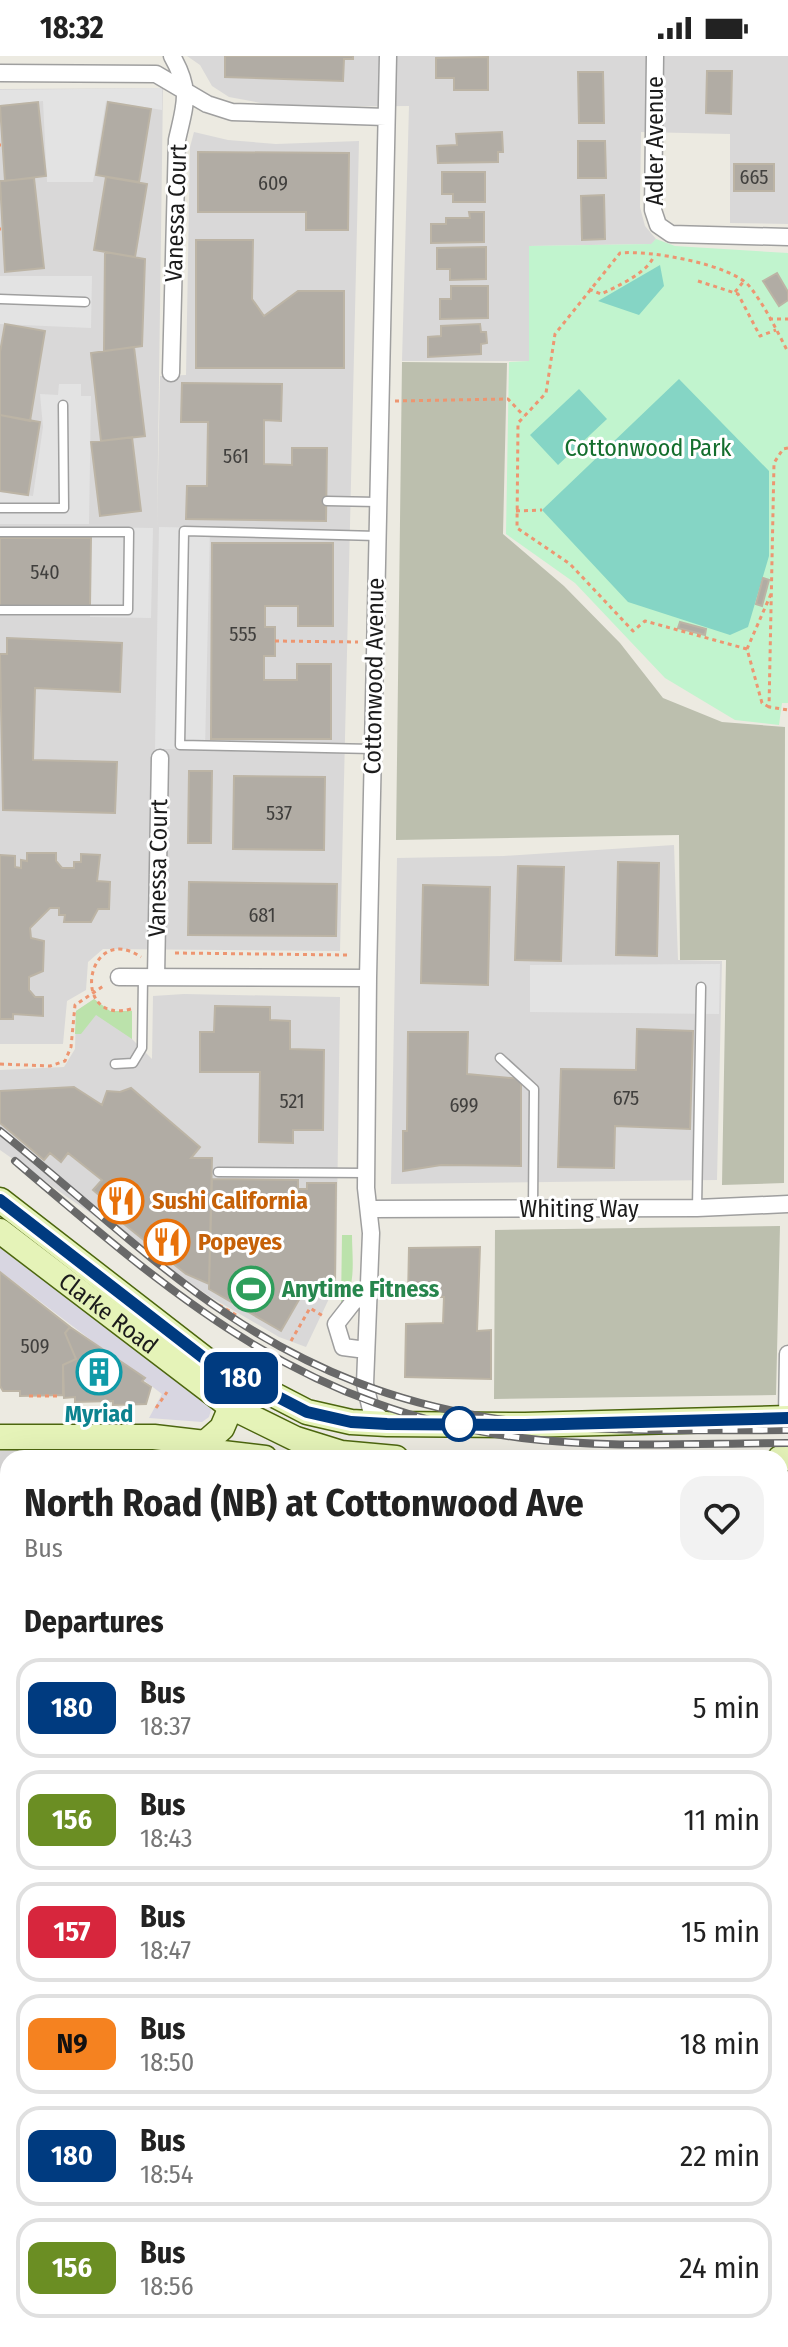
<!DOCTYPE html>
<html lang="en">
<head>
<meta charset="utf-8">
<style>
  :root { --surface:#fff; --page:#f2f2f2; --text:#222; --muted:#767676; --line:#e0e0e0 }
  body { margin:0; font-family:"Fira Sans Condensed",sans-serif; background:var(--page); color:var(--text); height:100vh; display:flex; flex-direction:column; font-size:30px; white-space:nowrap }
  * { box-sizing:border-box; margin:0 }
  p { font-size:26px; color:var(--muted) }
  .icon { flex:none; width:44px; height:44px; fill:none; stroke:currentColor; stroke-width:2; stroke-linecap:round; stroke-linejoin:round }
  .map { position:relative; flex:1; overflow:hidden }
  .details { position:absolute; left:0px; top:1394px; width:788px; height:898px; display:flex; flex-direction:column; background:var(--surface); border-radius:24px 24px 0 0; box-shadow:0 8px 32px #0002 }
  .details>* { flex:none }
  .badge { padding:0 16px; border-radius:12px; font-size:28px; line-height:52px }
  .map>.badge { position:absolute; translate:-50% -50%; box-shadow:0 0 0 4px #fff }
  h2 { padding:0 24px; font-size:30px; line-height:72px }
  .round { display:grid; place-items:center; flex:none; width:84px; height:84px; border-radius:24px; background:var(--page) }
  .head { display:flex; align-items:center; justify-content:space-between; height:136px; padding:0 24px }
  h1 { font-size:38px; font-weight:700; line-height:60px }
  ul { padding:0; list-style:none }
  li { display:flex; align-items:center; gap:24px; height:100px; margin:0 16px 12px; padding:0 8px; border:4px solid var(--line); border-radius:24px }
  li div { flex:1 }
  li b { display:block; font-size:30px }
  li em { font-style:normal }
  li .badge { min-width:88px; font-weight:700; text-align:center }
  .status { display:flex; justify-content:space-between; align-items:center; height:56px; padding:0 40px; background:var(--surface); direction:ltr }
  .status svg { height:22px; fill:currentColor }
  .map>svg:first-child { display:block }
  .residential { fill:#d9d8d8 }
  .education { fill:#f5fcdb }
  .construction { fill:#bcbfae }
  .grass { fill:#bbe2ab }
  .park { fill:#c1f4ce }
  .pitch { fill:#85d5c5 }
  .parking { fill:#e3e3e3 }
  .plaza { fill:#d8d6e1 }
  .building { fill:#b1aca4; stroke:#bcb4a5; stroke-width:2 }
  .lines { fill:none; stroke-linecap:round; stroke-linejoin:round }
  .lane-casing { stroke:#9f9f9f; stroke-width:11 }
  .street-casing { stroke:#9f9f9f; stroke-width:19 }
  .secondary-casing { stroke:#4c660e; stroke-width:27 }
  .path { stroke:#ed9671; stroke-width:3; stroke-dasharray:4 4; stroke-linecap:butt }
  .lane { stroke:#fff; stroke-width:8 }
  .street { stroke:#fff; stroke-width:16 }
  .secondary { stroke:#e5f3b8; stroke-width:24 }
  .rail-casing { stroke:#696969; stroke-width:8 }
  .rail { stroke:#fff; stroke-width:5; stroke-dasharray:15; stroke-linecap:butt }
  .line-casing { stroke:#fff; stroke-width:18 }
  .line { stroke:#003b80; stroke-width:12 }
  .stop-dot { fill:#fff; stroke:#003b80; stroke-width:4 }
  .labels { text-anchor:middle; stroke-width:6; stroke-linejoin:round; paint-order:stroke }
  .number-label { font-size:20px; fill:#403f3d }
  .street-label { font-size:24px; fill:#1b1b1b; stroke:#fff }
  .park-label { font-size:24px; fill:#146e2d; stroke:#fff }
  .food-label { font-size:24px; font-weight:bold; fill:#c56008; stroke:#fff; text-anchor:start }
  .leisure-label { font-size:24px; font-weight:bold; fill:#27864d; stroke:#fff; text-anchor:start }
  .culture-label { font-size:24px; font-weight:bold; fill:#0d838f; stroke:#fff }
</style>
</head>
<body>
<div class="status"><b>18:32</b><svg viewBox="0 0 49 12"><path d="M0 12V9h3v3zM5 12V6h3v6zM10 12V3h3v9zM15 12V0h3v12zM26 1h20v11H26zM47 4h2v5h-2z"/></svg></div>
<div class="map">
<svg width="788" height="2291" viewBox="0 0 788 2291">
  <rect width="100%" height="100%" fill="#eceae1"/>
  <path class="residential" d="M187,0H788V168L730,167V78L641,76L640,151L645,170L656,183L652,188L529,190V305H402L409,50L282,51L229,41L212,30L200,9Z
    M163,32L157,471L160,320L186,319L190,91L194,76L228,84L276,88L359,85L340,895L103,893L88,906L86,934L67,945L63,988H0V33Z
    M674,789L678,904L722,905L717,1124L391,1128L397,802L504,800Z
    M184,938L340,941L336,1228L306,1291L279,1281L209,1240L0,1094V1014L64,1011L75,993L76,955L94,943L110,955H132V983L152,1003L153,940Z
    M125,1391L161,1393L204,1402H8V1739H0V1395Z
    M780,1527L788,1528V2291H372V2284H780Z
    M8,1968V2284H349V2291H0V1969Z"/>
  <path class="education" d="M0,1739H8V1968L0,1969Z"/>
  <path class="construction" d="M402,306L507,307L503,478L564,530L620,587L663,642L722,666L785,671L784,1127L722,1129L726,904H680L679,779L396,784Z
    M780,1170L776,1339L494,1343L495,1174Z"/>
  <path class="grass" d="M94,943L110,955H132V983L96,959L81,978H75L76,955Z
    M342,1179H352C352,1202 357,1232 341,1249Z"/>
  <path class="park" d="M656,183L675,190L788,197V647H782L779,669L735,664L665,622L575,527L506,478L509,306L529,305V190L651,188Z
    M780,1964H788V2291H509V2284H780Z"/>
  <path class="pitch" d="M660,209L664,230L639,259L598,245Z
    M679,323L769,415V500L748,571L730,579L628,546L542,454Z
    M579,333L607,363L558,409L530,379Z
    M0,1766H8V1884H0Z"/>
  <path class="parking" d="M162,32V54L106,45L93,126H47L43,45L0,49V34Z
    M0,220H92L91,272L0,268Z
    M59,328H81V340H91L89,468H0V436L33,440L43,371L40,338L58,339Z
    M91,471L153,472L151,562L90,561Z
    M159,471L210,472L205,693H155Z
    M720,908L719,958L530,956V909Z"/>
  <path class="plaza" d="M0,1192L212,1350L209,1361L202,1366L149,1362L162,1338L0,1215Z"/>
  <path class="building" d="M225,0H353V3H344L343,25L225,21Z
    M488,1V34H454V22H436V2Z
    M707,15H732L731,58L706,57Z
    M578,16H603L604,67H579Z
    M38,46L46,120L5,125L0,50Z
    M108,46L151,53L139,126L96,119Z
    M502,76L503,96H498V106L438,107L437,90L457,89L456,78Z
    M578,85H605L606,122H578Z
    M198,96L349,97L348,174H306V156H198Z
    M734,108H774V135H734Z
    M442,116H485V146H453V138H442Z
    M106,121L147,128L135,201L94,194Z
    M34,122L44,212L5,216L0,125Z
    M604,139L605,183L582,184L581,140Z
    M469,156H484V186L431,187V168H446V162H470Z
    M196,184H253L252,243L264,260L298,235H344V312H196Z
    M486,191V223L450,224V213H437V192Z
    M105,196L145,203L142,290L104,295Z
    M777,217L788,236V244L779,250L763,225Z
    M451,230H488V262L440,263V243H451Z
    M5,268L45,275L30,365L0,359V296Z
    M480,268L481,276H486L487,287L481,288V298L428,301V281L441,280V270Z
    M134,291L145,380L101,385L91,297Z
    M182,327L282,328L281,365L264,364V408L292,409V392H327L326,465L186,463L187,430H207L208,366H181Z
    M0,359L40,366L28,439L0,435Z
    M132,381L141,455L100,460L91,386Z
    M0,482H91L90,549L0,550Z
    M212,487H333V570H298V550H265V571H275V600H264V624H297V608H331V683H211Z
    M763,522L769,524L762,550L756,548Z
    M680,566L706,573L705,579L678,572Z
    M7,582L122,587L120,636L35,632L33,704L117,706L115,757L3,754L0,598H7Z
    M189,715H212L211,787H188Z
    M234,720L325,721L324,794L233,793Z
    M27,797H56V805L62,812H74V806H81V798L100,799L97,825L110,826L109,853H98L91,866H64L65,859H59V852H50L30,872L31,882L44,885L43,915L29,921V934L35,941H43V960L13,958V963H0V799L15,800V811L21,812V804L27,805Z
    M618,806L659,807L657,900L616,899Z
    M518,810L564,811L561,905L515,904Z
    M189,826L337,828L336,880L188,879Z
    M423,829L490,831L488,929L421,927Z
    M215,950L270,951V964L290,965V993L324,994L323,1074H293V1087L259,1086L260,1016H200V976H214Z
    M637,973L693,975L690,1073L615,1070L614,1112L558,1111L561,1013L636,1014Z
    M408,976H468L467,1018L521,1023V1110L441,1109L403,1115V1075H407Z
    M74,1031L102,1049L107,1035L120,1036L131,1032L200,1091L191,1102H212L209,1228L186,1218L103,1151L107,1146L93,1134L102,1124L68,1097L61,1106L50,1097L44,1104L0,1067V1035Z
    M212,1123L298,1124V1133H307V1127H336L335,1228L325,1238L304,1235L281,1275L209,1233Z
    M480,1191L477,1275L491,1274V1323L405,1321L406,1268L443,1267L444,1241H408L409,1192Z
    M0,1216L70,1271L65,1277L76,1303L63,1309V1339L20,1340V1335H3L0,1330Z
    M70,1271L145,1322L142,1325L151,1331L146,1348L113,1349V1345L75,1346V1341L64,1342L63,1309L76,1303L65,1277Z
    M8,1431V1457H0V1432Z
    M0,1557H8V1586H0Z
    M788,1590V1611L780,1612V1591Z
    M0,1666H8V1698H0Z
    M0,2073L2,2084L8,2090V2130L0,2131Z
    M133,2284V2291H101L98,2285H88Z
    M140,2284H184V2291H139Z
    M187,2284H231V2291H187Z
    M238,2284H281V2291H238Z
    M288,2284H327V2291H288Z
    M421,2284H458V2291H421Z"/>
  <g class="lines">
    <g class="lane-casing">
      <path id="lane" d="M0,243L85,246
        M327,445L377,446
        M0,452H64L63,349
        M0,476H129L128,554H0
        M373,693L180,689L184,475L377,480
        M500,1002L534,1033L533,1152
        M115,1008L133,1007L142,992L143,921
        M218,1116L366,1117
        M697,1152L701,931
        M0,1510H8
        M0,2248L8,2255
        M44,2284L53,2291"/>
    </g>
    <g class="street-casing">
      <path id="street" d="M655,0L653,154L658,169L671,178L788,181
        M0,17L156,18L207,48L232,56L386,61
        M171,317L177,84C185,48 192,35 172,0
        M119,921L368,922
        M156,921L160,702
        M371,1153L697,1152L788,1148
        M366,1294L343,1291L336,1268L354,1245L368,1240
        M787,1362L788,1298
        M386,1367L371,1354L365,1328L371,1177L366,1132L368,922L388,0
        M0,1628H8
        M780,1849L788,1848
        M361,2291V2284"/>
    </g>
    <g class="secondary-casing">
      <g id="secondary">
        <path d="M0,1144L205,1303L307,1356L351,1366L387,1368L525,1369L788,1362"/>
        <path id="s1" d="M0,1175L231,1351L296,1383L341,1397L396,1402"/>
        <path d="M0,1381H154L205,1387L214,1396L265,1402"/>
        <path d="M205,1387L222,1372L231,1351"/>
        <path d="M780,1402H788"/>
      </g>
    </g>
    <path class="path" d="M0,89H1
      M0,173H1
      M698,225L738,238L760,280L776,274
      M589,233L601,238C618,230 647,217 654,200
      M735,236L744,225
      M769,263H788
      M395,345L508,343L524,360
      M788,392L783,393L774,407L769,651L788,654
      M516,455L542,454
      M275,585L358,586
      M747,593L645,565L633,575L570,508L517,472L518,367L546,337L555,278L620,197C649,194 732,208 750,231C765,250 777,275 788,296
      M769,651L762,647L747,593L771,538
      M175,897L347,899
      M131,953C69,970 86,864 141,901
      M0,1008L50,1010L65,1005L71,991L75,949L105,929
      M219,1249L236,1259
      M291,1285L310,1252L323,1260
      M29,1340H59
      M156,1352L167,1336
      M0,1930L8,1928
      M784,2139H788"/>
    <use href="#lane" class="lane"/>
    <use href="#street" class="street"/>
    <use href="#secondary" class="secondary"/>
    <g class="rail-casing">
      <path id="rail" d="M0,1075C76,1136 146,1204 227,1258C412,1382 576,1375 788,1374
        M15,1105C176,1242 303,1354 522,1382C609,1393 700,1387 788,1387"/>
    </g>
    <use href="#rail" class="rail"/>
  </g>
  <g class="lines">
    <g class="line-casing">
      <path id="line" d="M0,1144L205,1303L307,1356L351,1366L387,1368L525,1369L788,1362"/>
    </g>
    <use href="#line" class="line"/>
  </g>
  <defs>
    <g id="restaurant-ring" transform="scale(2.3)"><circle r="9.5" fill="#fff" stroke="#e8710a" stroke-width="1.5"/><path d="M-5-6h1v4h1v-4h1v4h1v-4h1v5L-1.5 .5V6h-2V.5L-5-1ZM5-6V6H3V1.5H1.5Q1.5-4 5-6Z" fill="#e8710a"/></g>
    <g id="stadium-ring" transform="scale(2.3)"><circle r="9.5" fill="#fff" stroke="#2e9e5b" stroke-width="1.5"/><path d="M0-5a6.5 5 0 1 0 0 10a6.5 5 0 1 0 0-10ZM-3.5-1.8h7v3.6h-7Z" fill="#2e9e5b"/></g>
    <g id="building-ring" transform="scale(2.3)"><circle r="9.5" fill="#fff" stroke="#0f9aa8" stroke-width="1.5"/><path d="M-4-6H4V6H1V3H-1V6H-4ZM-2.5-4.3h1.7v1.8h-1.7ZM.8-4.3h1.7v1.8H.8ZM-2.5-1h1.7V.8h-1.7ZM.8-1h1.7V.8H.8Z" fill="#0f9aa8"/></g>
  </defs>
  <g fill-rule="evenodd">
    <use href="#restaurant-ring" x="121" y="1145"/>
    <use href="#restaurant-ring" x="167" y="1186"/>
    <use href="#stadium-ring" x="251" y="1233"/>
    <use href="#building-ring" x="99" y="1316"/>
  </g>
  <circle class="stop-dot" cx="459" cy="1368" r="16"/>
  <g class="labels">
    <g class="number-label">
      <text x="754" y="128">665</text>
      <text x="273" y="134">609</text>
      <text x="236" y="407">561</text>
      <text x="45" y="523">540</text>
      <text x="243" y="585">555</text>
      <text x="279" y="764">537</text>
      <text x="262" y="866">681</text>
      <text x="626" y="1049">675</text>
      <text x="292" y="1052">521</text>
      <text x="464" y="1056">699</text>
      <text x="35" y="1297">509</text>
    </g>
    <g class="street-label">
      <text transform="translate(655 85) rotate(-90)" y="8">Adler Avenue</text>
      <text transform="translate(176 157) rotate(-88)" y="8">Vanessa Court</text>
      <text transform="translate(374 620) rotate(-89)" y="8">Cottonwood Avenue</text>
      <text transform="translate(158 812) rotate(-89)" y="8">Vanessa Court</text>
      <text x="579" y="1161">Whiting Way</text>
      <text dy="8" stroke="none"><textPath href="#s1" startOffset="136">Clarke Road</textPath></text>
    </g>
    <g class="park-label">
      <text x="648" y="400">Cottonwood Park</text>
    </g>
    <g class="food-label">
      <text x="152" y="1153">Sushi California</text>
      <text x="198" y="1194">Popeyes</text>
    </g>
    <g class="leisure-label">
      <text x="282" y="1241">Anytime Fitness</text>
    </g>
    <g class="culture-label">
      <text x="99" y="1366">Myriad</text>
    </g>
  </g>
</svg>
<b class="badge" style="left:241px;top:1322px;background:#003b80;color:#fff">180</b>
<section class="details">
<div class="head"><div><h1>North Road (NB) at Cottonwood Ave</h1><p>Bus</p></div><a class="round"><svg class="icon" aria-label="heart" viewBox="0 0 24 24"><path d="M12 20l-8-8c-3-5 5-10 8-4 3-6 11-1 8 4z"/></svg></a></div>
<h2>Departures</h2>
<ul>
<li><span class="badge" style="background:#003b80;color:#fff">180</span><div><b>Bus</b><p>18:37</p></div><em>5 min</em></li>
<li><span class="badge" style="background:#6b8e23;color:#fff">156</span><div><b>Bus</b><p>18:43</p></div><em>11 min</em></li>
<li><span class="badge" style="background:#d7263d;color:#fff">157</span><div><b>Bus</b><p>18:47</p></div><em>15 min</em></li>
<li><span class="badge" style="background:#f58220;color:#111">N9</span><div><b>Bus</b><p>18:50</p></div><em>18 min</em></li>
<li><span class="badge" style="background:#003b80;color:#fff">180</span><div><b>Bus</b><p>18:54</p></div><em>22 min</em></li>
<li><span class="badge" style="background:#6b8e23;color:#fff">156</span><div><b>Bus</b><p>18:56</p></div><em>24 min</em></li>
</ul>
</section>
</div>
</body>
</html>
